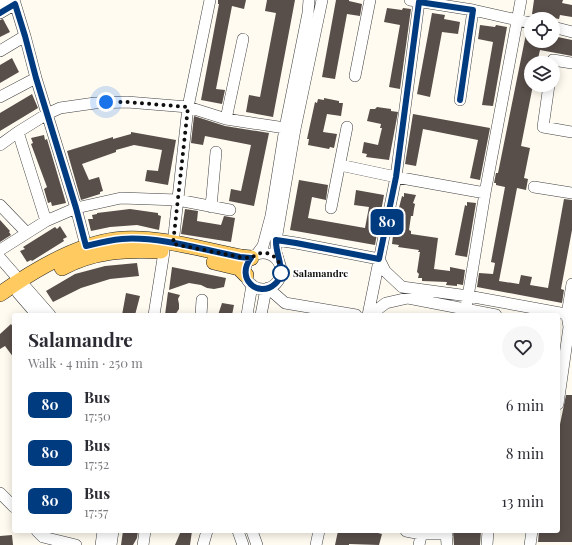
<!DOCTYPE html>
<html lang="en">
<head>
<meta charset="utf-8">
<style>
  :root { --surface:#fff; --page:#f7f7f7; --text:#2b2b33; --muted:#7c7c81 }
  body { margin:0; font-family:"Playfair Display",serif; background:var(--page); color:var(--text); height:100vh; display:flex; flex-direction:column; font-size:15px; white-space:nowrap }
  * { box-sizing:border-box; margin:0 }
  p { font-size:13px; color:var(--muted) }
  .icon { flex:none; width:22px; height:22px; fill:none; stroke:currentColor; stroke-width:2; stroke-linecap:round; stroke-linejoin:round }
  .map { position:relative; flex:1; overflow:hidden }
  .side { position:absolute; left:12px; top:313px; width:548px; height:220px; display:flex; flex-direction:column; background:var(--surface); border-radius:4px; box-shadow:0 2px 10px #0003 }
  .side>* { flex:none }
  .badge { padding:0 8px; border-radius:6px; font-size:14px; line-height:26px }
  .controls { position:absolute; left:524px; top:12px; display:grid; gap:8px }
  .controls a { display:grid; place-items:center; width:36px; height:36px; border-radius:50%; background:var(--surface); box-shadow:0 2px 10px #0003; font-size:20px }
  .you { position:absolute; width:20px; height:20px; margin:-10px; border:3px solid #fff; border-radius:50%; background:#1a73e8; box-shadow:0 0 0 6px #1a73e833 }
  .map>.badge { position:absolute; translate:-50% -50%; box-shadow:0 0 0 2px #fff }
  .round { display:grid; place-items:center; flex:none; width:42px; height:42px; border-radius:21px; background:var(--page) }
  .overview { display:flex; align-items:center; justify-content:space-between; height:68px; padding:0 16px }
  h1 { font-size:19px; font-weight:700; line-height:30px }
  ul { padding:0; list-style:none }
  li { display:flex; align-items:center; gap:12px; height:48px; padding:0 16px }
  li div { flex:1 }
  li b { display:block; font-size:15px }
  li em { font-style:normal }
  li .badge { min-width:44px; font-weight:700; text-align:center }
  .map>svg:first-child { display:block }
  .building { fill:#584e4a }
  .lines { fill:none; stroke-linecap:round; stroke-linejoin:round }
  .minor-casing { stroke:#414141; stroke-width:12 }
  .major-casing { stroke:#1f1f1f; stroke-width:16 }
  .minor { stroke:#fff; stroke-width:11 }
  .major { stroke:#ffcb60; stroke-width:15 }
  .line-casing { stroke:#fff; stroke-width:9 }
  .line { stroke:#003b80; stroke-width:6 }
  .walk { stroke:#0e0e0e; stroke-width:4; stroke-dasharray:0 7.2 }
  .stop-dot { fill:#fff; stroke:#003b80; stroke-width:2 }
  .labels { text-anchor:middle; stroke-width:4; stroke-linejoin:round; paint-order:stroke }
  .stop-label { font-size:10px; font-weight:bold; fill:#0e0e0e; stroke:#fff; text-anchor:start }
</style>
</head>
<body>
<div class="map">
<svg width="572" height="545" viewBox="0 0 572 545">
  <rect width="100%" height="100%" fill="#fffbf0"/>
  <path class="building" d="M218,0H246L244,9L232,6L216,89L225,90L222,104L201,100L219,4H218Z
    M267,0H295L273,117L246,112L249,95L260,97L276,13L265,11Z
    M336,0H349V1L362,4L360,16L347,14L335,79L322,77Z
    M534,0H563L562,3L572,5V17L560,15L559,19L532,14Z
    M387,8L402,10L403,8L411,9L400,89L389,87L400,25L384,22Z
    M432,13L445,15L444,19L460,22L458,34L442,32L430,97L417,94Z
    M3,19L10,32L0,37V20Z
    M480,25L495,27L496,25L507,27L493,106L482,105L493,42L478,39Z
    M527,29L531,30V41H553V36L572,40V56L540,50L537,63H531V85H533L521,146L530,148L524,178L528,179L526,190L517,188L499,281L519,284L521,275L532,277L530,285L548,288L564,199L572,200V230L561,289L564,290L562,303L477,287L479,273L493,274L495,263L491,262L505,187L496,185V183H494L496,173H498Z
    M12,58L19,72L0,83V65Z
    M32,94L38,108L0,131V113Z
    M324,98L339,101V103H343L341,116L327,114L323,132L337,134L334,148L330,147L329,149L308,145L309,139H307L315,102L317,103L318,99L324,100Z
    M377,107L391,109V111L398,112L389,160L366,157L367,154L362,153L364,142L378,145L382,128H380L381,124L367,121L370,109H375Z
    M413,114L490,128L480,180L470,178L478,140L423,129L416,166L405,164Z
    M194,116L225,126L269,133L254,206L229,201L231,189L241,191L251,145L205,136L203,145L191,143Z
    M131,132L176,140L168,185L145,181L147,170L158,171L162,150L134,145L116,150V152L82,164L89,180L99,177L103,191L100,192V194L81,200L67,151L113,137V139L131,134Z
    M44,135L45,140L47,139L66,203L52,206L51,202L48,203L44,189L47,187L31,144L33,143L31,138Z
    M299,180L328,185L326,200L312,197L308,218L365,228L369,207L354,205L356,190L384,195L375,245L290,230Z
    M404,193L416,195L413,203L415,204L414,209L413,216H411L409,230L411,231V234L438,238L434,269L450,271V267L465,270L463,285L457,284V286L446,285L447,282L422,281V278H418L419,274L417,272L420,252H418L419,250L398,247L399,245L392,244L394,227L402,196L404,197Z
    M467,202L476,203L467,257L455,255L465,205L467,206Z
    M130,209L158,213V215L161,216L159,230L137,225L110,227L91,231L88,219H93L92,215L97,214V213Z
    M185,209L198,211L197,221L221,225L224,216L235,218L231,242L181,234Z
    M0,220L10,231L9,232L11,235L0,242Z
    M60,226L67,237L63,239L64,241L32,261L31,260L27,262L20,251L25,249L23,247L55,227L57,229Z
    M137,263L139,276L110,279L81,288L53,302L46,291L75,274L105,266Z
    M172,267L226,278L224,287L214,289L207,288L201,285L189,283L169,290Z
    M168,292L180,295L178,299L179,304V309L175,315H165Z
    M126,293L140,296L135,315H122Z
    M222,303L234,305L232,315H218Z
    M11,324L14,328V358L5,346L0,349V334Z
    M566,395H572V542H538L539,531H558V434Z
    M123,531H138L137,538L133,545H121Z
    M181,531H192L190,545H175Z
    M338,531H378V533L382,534L379,545L349,544V545H335Z
    M453,531H481L480,545H454Z
    M12,535L13,545H0V536Z"/>
  <g class="lines">
    <g class="minor-casing">
      <path id="minor" d="M14,0L25,36L36,78L76,208L86,246
        M410,0L473,10L531,23
        M0,1L6,0
        M0,13L15,4
        M553,27L572,32
        M0,51L25,36
        M552,63L553,60L572,63
        M355,76L370,0
        M549,85L543,127L572,132
        M0,97L36,78
        M460,100L473,10
        M226,119L243,39
        M18,132L46,221
        M0,145L18,132L47,114L60,108L95,103L127,102L188,107L226,119L285,128
        M340,165L396,177L485,193
        M534,187L572,193
        M0,205L26,232
        M211,207L216,152
        M331,208L347,127
        M276,240L296,243L379,259L385,271L402,287L468,296L572,315
        M173,244L188,107L210,0
        M0,250L46,221L76,208L121,198L178,200L230,210
        M245 271a18 18 0 1 1 36 0a18 18 0 1 1-36 0Z
        M257,254L263,246L271,216L285,128L308,13L309,0
        M0,258L50,315
        M279,262L276,252V240L295,129L322,0
        M268,288L285,303L356,315
        M18,293L37,315
        M154,315L164,252
        M201,315L202,300
        M247,315L252,285
        M261,315L266,289
        M368,315L396,177L419,2
        M370,315L386,303L408,298L496,315
        M465,315L485,193L521,0
        M558,404L569,327L567,315L572,284
        M0,493L14,507
        M37,531L43,537L76,545
        M238,531L243,545
        M252,531L257,545
        M406,531L421,534H447
        M446,531L447,545
        M101,545L103,531
        M111,545L113,531
        M143,545L145,531
        M203,545L207,531
        M316,545L319,531
        M419,545L422,531
        M487,545L488,531
        M530,545L532,531"/>
    </g>
    <g class="major-casing">
      <path id="major" d="M214,262L239,268L246,275
        M62,268C93,251 127,249 161,251
        M0,294C34,270 81,241 124,239C162,237 203,250 241,257L251,258"/>
    </g>
    <use href="#minor" class="minor"/>
    <use href="#major" class="major"/>
  </g>
  <g class="lines">
    <g class="line-casing">
      <path id="line" d="M0,13L15,4L25,36L36,78L76,208L86,246C98,243 110,240 122,239C157,236 205,250 240,257L251,258C235,278 258,299 275,284C288,273 275,255 276,240L296,243L379,259L396,177L419,2L473,10L460,100"/>
    </g>
    <use href="#line" class="line"/>
    <path class="walk" d="M106,102H127L188,107L173,244L240,257C243,257 247,258 250,258C254,257 257,253 262,253C274,252 282,263 281,273"/>
  </g>
  <circle class="stop-dot" cx="281" cy="273" r="8"/>
  <g class="labels">
    <g class="stop-label">
      <text x="293" y="277">Salamandre</text>
    </g>
  </g>
</svg>
<div class="controls">
<a><svg class="icon" aria-label="locate" viewBox="0 0 24 24"><circle cx="12" cy="12" r="6"/><path d="M12 2v4M12 18v4M2 12h4M18 12h4"/></svg></a>
<a><svg class="icon" aria-label="layers" viewBox="0 0 24 24"><path d="M12 4l9 5-9 5-9-5zM3 14l9 5 9-5"/></svg></a>
</div>
<div class="you" style="left:106px;top:102px"></div>
<b class="badge" style="left:387px;top:222px;background:#003b80;color:#fff">80</b>
<section class="side">
<div class="overview"><div><h1>Salamandre</h1><p>Walk · 4 min · 250 m</p></div><a class="round"><svg class="icon" aria-label="heart" viewBox="0 0 24 24"><path d="M12 20l-8-8c-3-5 5-10 8-4 3-6 11-1 8 4z"/></svg></a></div>
<ul>
<li><span class="badge" style="background:#003b80;color:#fff">80</span><div><b>Bus</b><p>17:50</p></div><em>6 min</em></li>
<li><span class="badge" style="background:#003b80;color:#fff">80</span><div><b>Bus</b><p>17:52</p></div><em>8 min</em></li>
<li><span class="badge" style="background:#003b80;color:#fff">80</span><div><b>Bus</b><p>17:57</p></div><em>13 min</em></li>
</ul>
</section>
</div>
</body>
</html>
